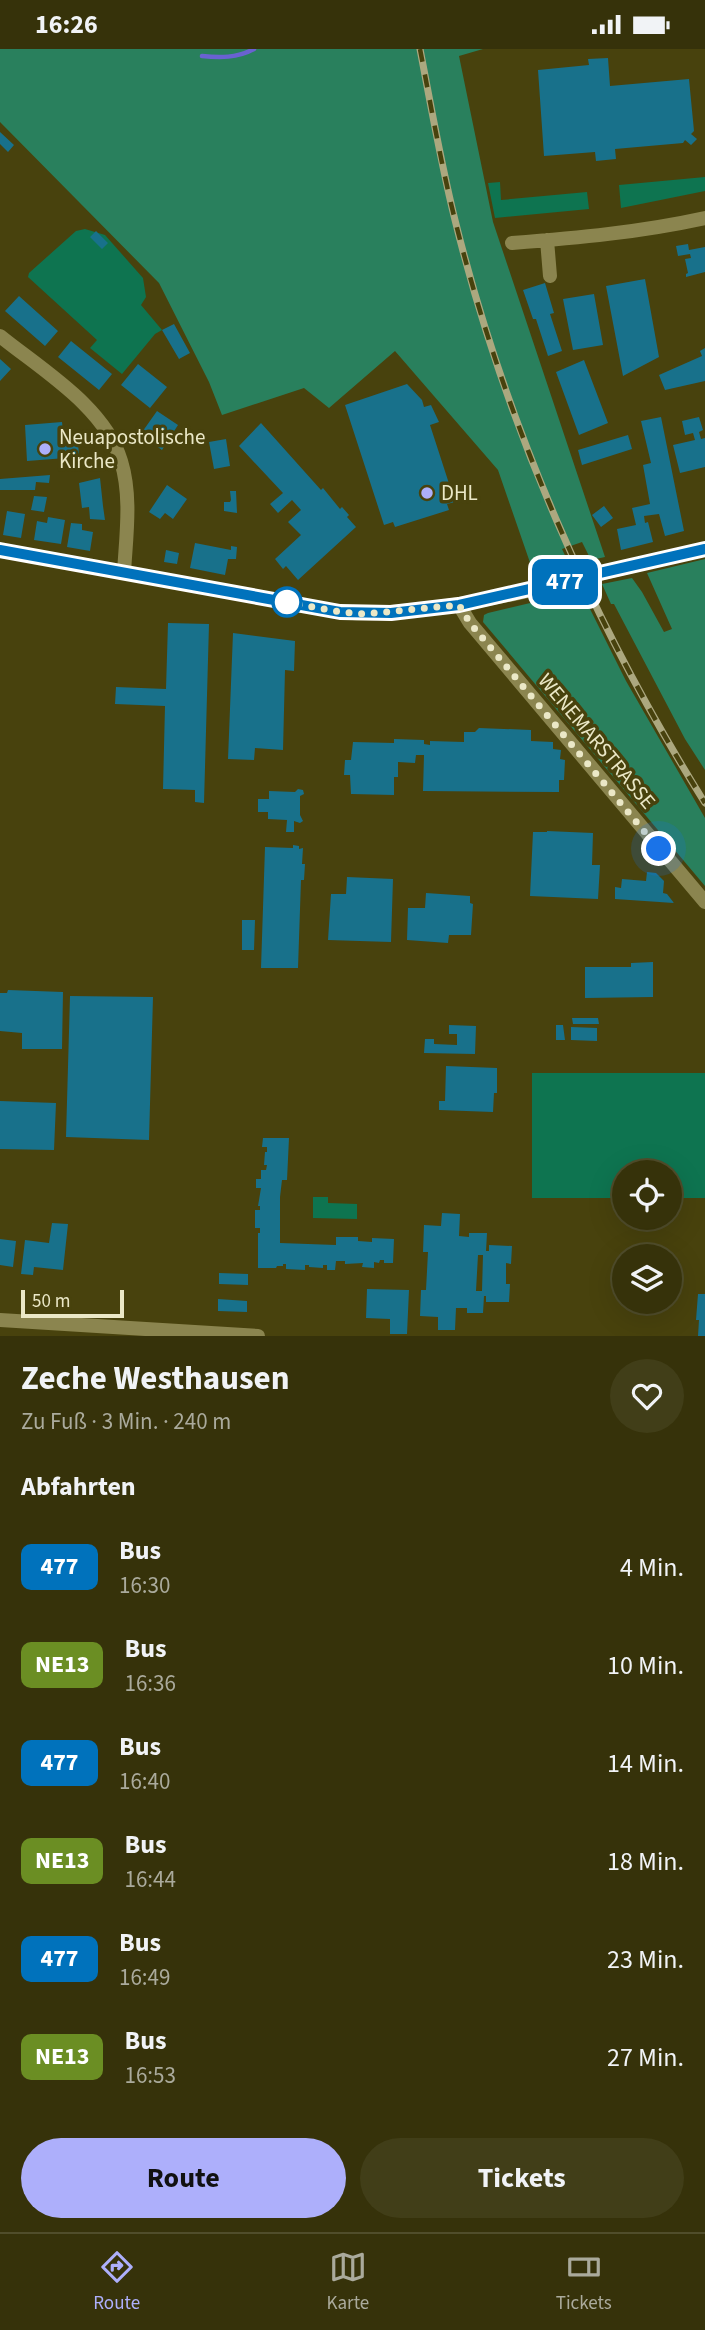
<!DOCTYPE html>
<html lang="de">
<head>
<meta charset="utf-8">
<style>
  :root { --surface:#36320a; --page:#413e18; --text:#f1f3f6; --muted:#aaaa9c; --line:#504d2b; --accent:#adaffb }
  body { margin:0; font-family:"Source Sans 3",sans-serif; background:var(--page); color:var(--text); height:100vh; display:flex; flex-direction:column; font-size:26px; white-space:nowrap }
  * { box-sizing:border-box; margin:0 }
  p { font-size:23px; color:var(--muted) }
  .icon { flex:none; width:38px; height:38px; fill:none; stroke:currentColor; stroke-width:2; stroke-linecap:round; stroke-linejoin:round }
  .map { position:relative; height:1287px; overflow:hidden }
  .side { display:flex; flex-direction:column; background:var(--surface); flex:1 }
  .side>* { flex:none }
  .badge { padding:0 14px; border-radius:10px; font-size:24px; line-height:46px }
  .controls { position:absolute; left:612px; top:1111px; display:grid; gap:14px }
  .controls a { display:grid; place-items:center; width:70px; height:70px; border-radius:50%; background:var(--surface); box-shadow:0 7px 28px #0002,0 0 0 2px var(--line); font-size:35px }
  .scale { position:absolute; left:21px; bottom:18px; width:103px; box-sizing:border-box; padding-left:7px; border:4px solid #ebe8c7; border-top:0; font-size:19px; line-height:24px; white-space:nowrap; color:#ebe8c7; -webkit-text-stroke:5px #48420d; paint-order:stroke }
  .you { position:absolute; width:35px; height:35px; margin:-18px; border:5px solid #fff; border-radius:50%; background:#1a73e8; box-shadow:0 0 0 10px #1a73e833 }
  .map>.badge { position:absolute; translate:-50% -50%; box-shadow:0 0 0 4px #fff }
  h2 { padding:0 21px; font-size:26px; line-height:63px }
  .round { display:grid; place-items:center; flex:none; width:74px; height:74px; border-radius:37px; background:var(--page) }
  .overview { display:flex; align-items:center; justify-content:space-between; height:119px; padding:0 21px }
  h1 { font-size:33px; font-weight:700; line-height:52px }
  .button { display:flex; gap:14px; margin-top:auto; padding:14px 21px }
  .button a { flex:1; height:80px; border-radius:42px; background:var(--accent); color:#111; font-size:28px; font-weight:700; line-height:80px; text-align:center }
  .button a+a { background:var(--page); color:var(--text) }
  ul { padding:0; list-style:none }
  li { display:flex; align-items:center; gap:21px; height:98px; padding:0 21px }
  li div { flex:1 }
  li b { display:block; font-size:26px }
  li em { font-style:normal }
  li .badge { min-width:77px; font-weight:700; text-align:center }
  .status { display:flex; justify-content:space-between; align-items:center; height:49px; padding:0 35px; background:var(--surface); direction:ltr }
  .status svg { height:19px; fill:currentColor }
  .menu { display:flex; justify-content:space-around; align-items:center; height:98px; border-top:2px solid var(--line); background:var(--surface); font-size:19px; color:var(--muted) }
  .menu a { display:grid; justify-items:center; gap:4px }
  .menu .on { color:var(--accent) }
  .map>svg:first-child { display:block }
  .green { fill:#0e7450 }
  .forest { fill:#29805d }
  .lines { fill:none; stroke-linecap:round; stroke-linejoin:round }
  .stream { stroke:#6962d1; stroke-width:4.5 }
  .building { fill:#18718b; fill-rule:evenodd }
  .minor { stroke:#8b854f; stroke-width:14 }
  .rail-casing { stroke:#aca87f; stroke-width:7 }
  .rail { stroke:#48420d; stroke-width:4.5; stroke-dasharray:13; stroke-linecap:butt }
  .line-casing { stroke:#fff; stroke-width:16 }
  .line { stroke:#0072bc; stroke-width:10 }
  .walk { stroke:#ebe8c7; stroke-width:7; stroke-dasharray:0 12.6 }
  .poi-dot { fill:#adaffb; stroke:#48420d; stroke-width:2.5 }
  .stop-dot { fill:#fff; stroke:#0072bc; stroke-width:3.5 }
  .labels { text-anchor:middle; stroke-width:7; stroke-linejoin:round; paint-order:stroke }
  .poi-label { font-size:21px; fill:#ebe8c7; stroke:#48420d; text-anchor:start }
  .street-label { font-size:21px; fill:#ebe8c7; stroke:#48420d }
</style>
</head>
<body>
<div class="status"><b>16:26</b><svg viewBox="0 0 49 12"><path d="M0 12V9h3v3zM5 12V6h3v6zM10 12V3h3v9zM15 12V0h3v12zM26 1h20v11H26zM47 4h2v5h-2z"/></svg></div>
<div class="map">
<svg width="705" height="1287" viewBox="0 0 705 1287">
  <rect width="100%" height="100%" fill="#48420d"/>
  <path class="green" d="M705,128V142L621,159L619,136Z
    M500,133L501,151L587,143L589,160L495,169L488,134Z
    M85,180L105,186L143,229L146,248L141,256L162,281L155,285L122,325L90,299L97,291L28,228L29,224L76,182Z
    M532,1024H705V1149H670V1124H625V1149H532Z
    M313,1148H328V1154L357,1155V1170L313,1169Z"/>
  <path class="forest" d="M0,0H483L459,7L493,173L605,508L591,511L582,493L562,500L570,517L535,528L498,421L395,302L329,359L304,339L222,366L209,333L159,234L0,73Z
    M705,510V721L685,690L614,555H611L602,535L632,529L642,543L664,583L672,580L647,524Z
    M581,542L626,632L705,769V837L483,573L484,566L488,564Z"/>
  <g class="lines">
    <path class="stream" d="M202,7C220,9 237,9 254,0"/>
  </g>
  <path class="building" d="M608,9L610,37L689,30L694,82L691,85L697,90L691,96L685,91L683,94L615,100L616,110L596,112L595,103L544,107L538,21L589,16L588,10Z
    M0,83L14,96L8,103L0,95Z
    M96,182L108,194L102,200L90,188Z
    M688,195L689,201L705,198V223L686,228V225L688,224L685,210L691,209L690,205L678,207L676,197Z
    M645,230L659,308L623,327L606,237Z
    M545,234L554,264L550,265L562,302L548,307L536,270H533L523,241Z
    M594,245L603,296L573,301L563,250Z
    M19,247L58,282L45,297L5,262Z
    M174,275L190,304L179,310L162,281Z
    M71,292L112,325L99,341L58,308Z
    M705,299V332L665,341L659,326L702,307L700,302Z
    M0,310L11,320L0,332Z
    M584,311L608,374L579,386L556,323Z
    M138,315L167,338L150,359L121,336Z
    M407,335L422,351L424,358L431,356L439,373L430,376L455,453L447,455L449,461L395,478L393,473L384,476L345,356Z
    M157,362L178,376L162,401L140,386Z
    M661,368L684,482L665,487L659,465L644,467L645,474L648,473L653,493L621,501L617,480L636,476L632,459L650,455L643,416L651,414L641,372Z
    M699,368L703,381L699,383L701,390L705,389V418L680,424L673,396L695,391L693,384L685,386L682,372Z
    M62,373L63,383L73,385L78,393L79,408L27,412L25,376Z
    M261,374L321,441L323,439L340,460L342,458L349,466L347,468L356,478L298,531L286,517L283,520L275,510L301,486L288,473L301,461L292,451L278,464L270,455L283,444L239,397Z
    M628,386L632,400L582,416L578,401Z
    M226,390L230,417L214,420L209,393Z
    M50,426L49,434L36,433L35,441H0V430Z
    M100,429L103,457L105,471L90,470L89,458L82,459L79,434Z
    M167,436L187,450L173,470L165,464L160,470L149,463Z
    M230,442H236L237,464L224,462V453H230L231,451Z
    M34,447L47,448L44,463L31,461Z
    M604,457L613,469L601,478L592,466Z
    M7,462L25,465L21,489L3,486Z
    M48,468L65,471L61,495L34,491L37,472L47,474Z
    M71,474L82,475V481L93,483L90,502L67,498Z
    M195,494L231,501V497L237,498L236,510H228L225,526L190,519Z
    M166,501L179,504L177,515L164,513Z
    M168,574L209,575L204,754L195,753V741L163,740L165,657L115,655L116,638L166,640Z
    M233,584L295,592L294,622L285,621L283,701L255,699L254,711L228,710Z
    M479,679L531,681V692L553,693V700L561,701L560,710L565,711L564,731H559V743L423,742L424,706H416L415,714L398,713V728H394V746L351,745L350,726H344L345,711H351L353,693L394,694V690L424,691V695L430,696V692L464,693V683H475Z
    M298,740L303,741L304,745L300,747V766L303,772L300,774L294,772V783H286L287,771L268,770V763H258V750H269V742L295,743Z
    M547,782L593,784L592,816H600L598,850L530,847L533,783H547Z
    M293,796L299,797V800L303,799L302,815H305L304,831H301L298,919H261L265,798L293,799Z
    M647,823L656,824L664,832L663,844L667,845L674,854L615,850V838L621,839L622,830L646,832Z
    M347,828L393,830L391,893L328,891L331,845H346Z
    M426,844L470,847V854L473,855L471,886H449L448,894L407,891L408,859H425Z
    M242,871H255L254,901H242Z
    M653,913V948L585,949V918H631V914Z
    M8,941L63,943L62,1000H22V984L0,982V944H7Z
    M70,947L153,948L149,1091L66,1088Z
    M572,969H598L599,975H573Z
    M449,976L476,977L475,1005L424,1004L425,990H434V995L457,996V985H449Z
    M556,976H563L565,991H556Z
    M571,978L597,979V992L571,991Z
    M446,1017L497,1019V1044H494L493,1063L439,1061V1052H445Z
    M0,1052L56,1054L54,1101L0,1100Z
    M263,1089H289L287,1131H282L280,1148V1194L336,1196V1188H358V1192L372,1193V1189L394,1190L393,1214H384V1211H380L379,1214L374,1213V1219L362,1218L363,1214L345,1215V1212H336L335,1221H327V1216H323V1219L309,1218V1216H305V1221L286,1220V1215H283V1217H277L276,1219H258V1184H260V1179H255V1161H260V1157H258L261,1139H256V1130H261V1121H266L267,1116H264L265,1103H267V1098H262Z
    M442,1164L460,1165L459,1187L469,1188V1184H487L486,1202H489V1196L512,1197L511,1215L506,1214V1235H510L509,1253H486V1247H484L483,1264H467V1259H456L455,1281H438V1268L420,1267L421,1241H426L428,1203H423L424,1176L441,1177ZM478,1206H483L482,1242H476Z
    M52,1174L68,1175L63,1221L34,1218L33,1226L21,1225L25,1191L49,1194Z
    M0,1190L16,1192L13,1218L0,1216Z
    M219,1224L248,1225V1236L219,1235Z
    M367,1240L409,1241L407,1285H390V1270L366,1269Z
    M698,1245H705V1287H698L699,1271H696Z
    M218,1250L247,1252V1263L218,1262Z"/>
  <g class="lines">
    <path class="minor" d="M547,191L550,227
      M512,194C577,189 641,183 705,169
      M0,287C42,321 105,358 121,412C132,448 126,487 124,524
      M0,501L334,562C364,567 393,563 424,560C519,549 611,520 705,500
      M459,556L470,574L705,853
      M0,1271L258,1287"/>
    <g class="rail-casing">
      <path id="rail" d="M420,0C431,57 441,115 455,171C506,377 593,575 705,754"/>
    </g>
    <use href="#rail" class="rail"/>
  </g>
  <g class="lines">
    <g class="line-casing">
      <path id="line" d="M0,501L340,563L391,564L459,556L705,500"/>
    </g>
    <use href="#line" class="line"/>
    <path class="walk" d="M287,553L340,563L365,565L459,556L470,574L659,800"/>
  </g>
  <g class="poi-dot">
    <circle cx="45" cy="400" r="7"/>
    <circle cx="427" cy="444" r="7"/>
  </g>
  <circle class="stop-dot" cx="287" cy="553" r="14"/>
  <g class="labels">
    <g class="poi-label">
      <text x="59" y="395">Neuapostolische<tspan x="59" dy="24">Kirche</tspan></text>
      <text x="441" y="451">DHL</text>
    </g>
    <g class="street-label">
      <text transform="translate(597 692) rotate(50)" y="7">WENEMARSTRASSE</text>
    </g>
  </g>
</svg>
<div class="controls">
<a><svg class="icon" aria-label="locate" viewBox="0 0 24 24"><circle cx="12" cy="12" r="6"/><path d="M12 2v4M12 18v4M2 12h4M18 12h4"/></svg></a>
<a><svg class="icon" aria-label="layers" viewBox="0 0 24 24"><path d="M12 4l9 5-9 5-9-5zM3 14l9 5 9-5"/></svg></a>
</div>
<div class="scale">50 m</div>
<div class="you" style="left:659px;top:800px"></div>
<b class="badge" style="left:565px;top:533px;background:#0072bc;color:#fff">477</b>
</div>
<section class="side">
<div class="overview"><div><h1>Zeche Westhausen</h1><p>Zu Fuß · 3 Min. · 240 m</p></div><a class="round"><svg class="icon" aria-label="heart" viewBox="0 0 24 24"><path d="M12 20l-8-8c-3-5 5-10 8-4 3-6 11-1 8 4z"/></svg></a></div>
<h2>Abfahrten</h2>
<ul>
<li><span class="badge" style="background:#0072bc;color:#fff">477</span><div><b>Bus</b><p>16:30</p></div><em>4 Min.</em></li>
<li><span class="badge" style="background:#6b8e23;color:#fff">NE13</span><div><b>Bus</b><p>16:36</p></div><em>10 Min.</em></li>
<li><span class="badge" style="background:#0072bc;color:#fff">477</span><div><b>Bus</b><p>16:40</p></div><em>14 Min.</em></li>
<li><span class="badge" style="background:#6b8e23;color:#fff">NE13</span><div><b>Bus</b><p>16:44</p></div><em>18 Min.</em></li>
<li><span class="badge" style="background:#0072bc;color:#fff">477</span><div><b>Bus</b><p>16:49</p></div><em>23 Min.</em></li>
<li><span class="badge" style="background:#6b8e23;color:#fff">NE13</span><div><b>Bus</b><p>16:53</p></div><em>27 Min.</em></li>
</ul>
<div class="button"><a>Route</a><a>Tickets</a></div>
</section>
<nav class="menu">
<a class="on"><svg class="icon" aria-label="directions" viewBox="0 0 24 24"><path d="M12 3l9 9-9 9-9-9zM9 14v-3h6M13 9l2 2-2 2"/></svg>Route</a>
<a><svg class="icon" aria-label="map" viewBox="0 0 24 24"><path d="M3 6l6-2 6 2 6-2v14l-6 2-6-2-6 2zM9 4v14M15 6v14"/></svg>Karte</a>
<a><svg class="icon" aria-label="tickets" viewBox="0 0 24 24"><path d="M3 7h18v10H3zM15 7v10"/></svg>Tickets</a>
</nav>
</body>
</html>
